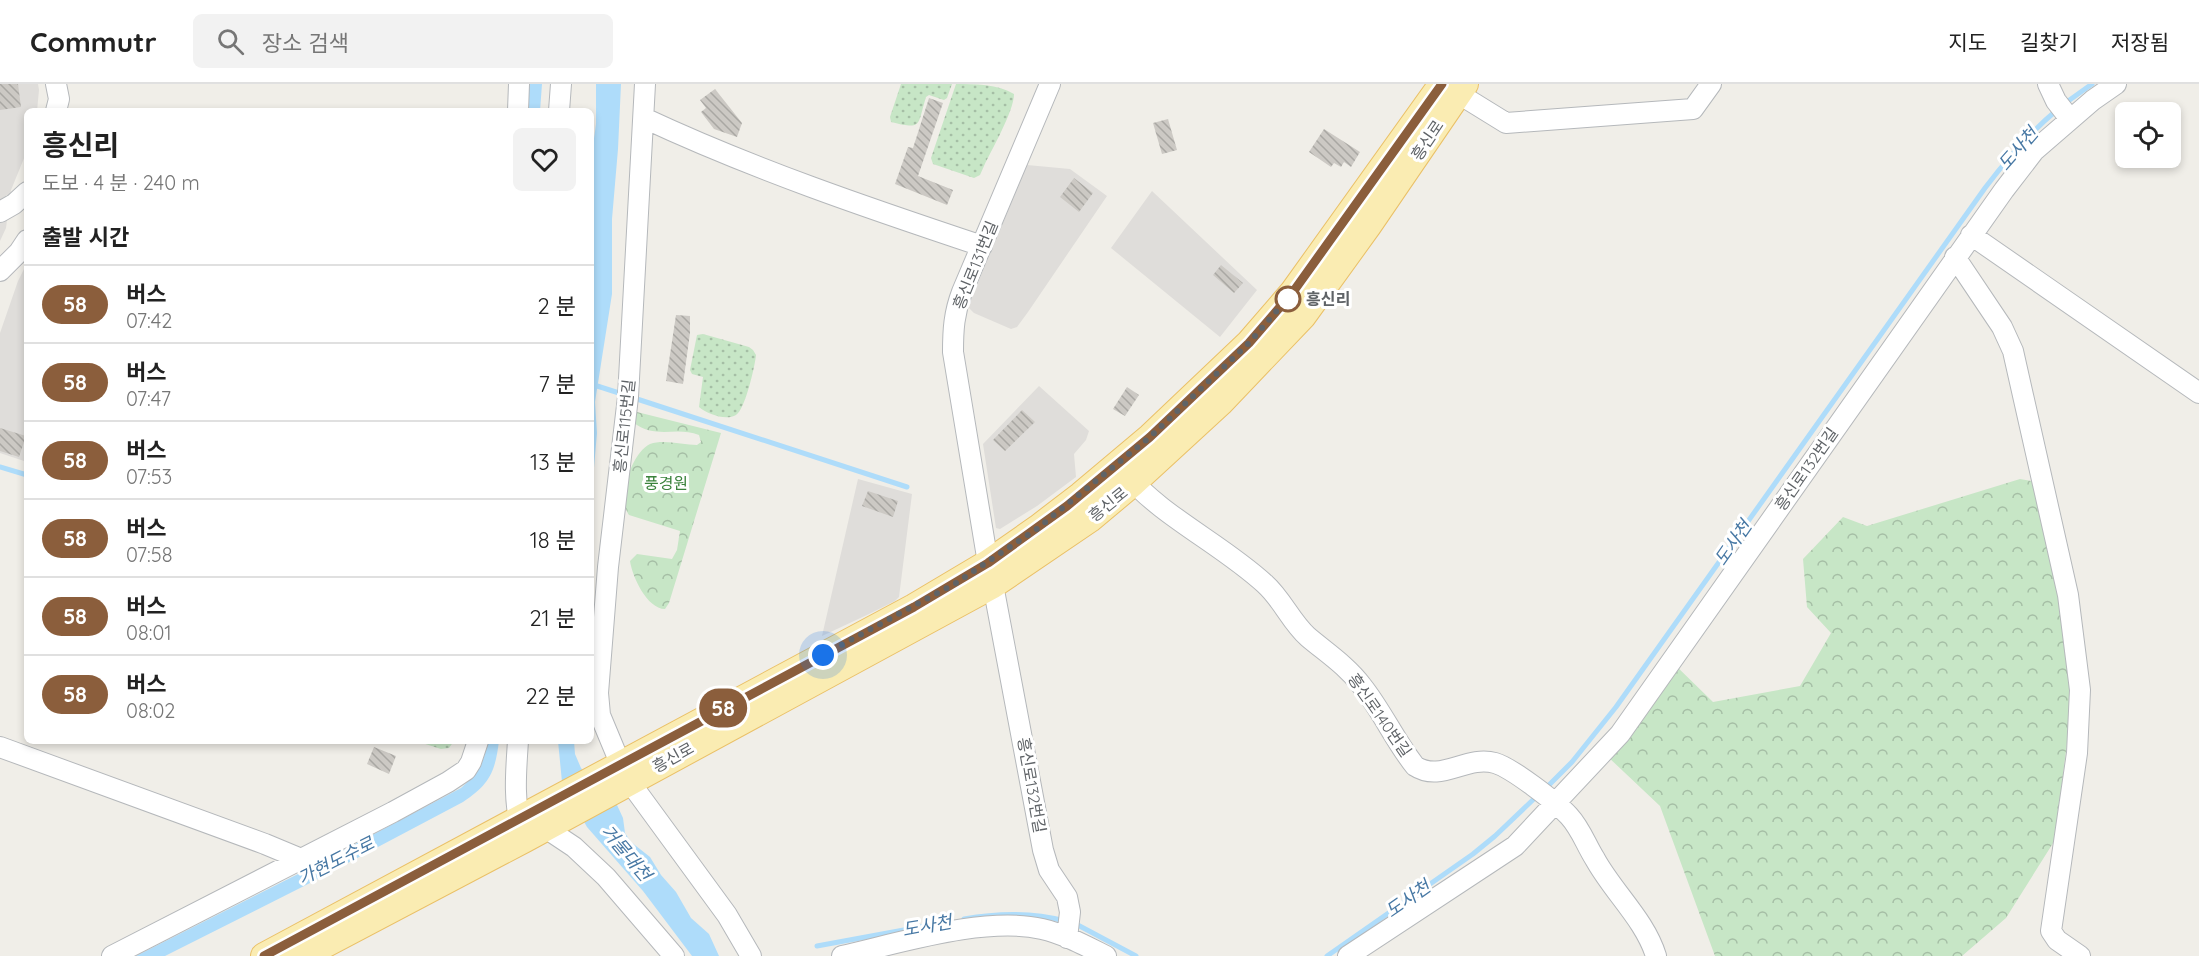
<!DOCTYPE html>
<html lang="ko">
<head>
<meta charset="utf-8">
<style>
  :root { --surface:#fff; --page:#f2f2f2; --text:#222; --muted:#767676; --line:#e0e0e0 }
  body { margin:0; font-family:Quicksand,"Noto Sans KR",sans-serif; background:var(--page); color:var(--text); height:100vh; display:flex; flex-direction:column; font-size:22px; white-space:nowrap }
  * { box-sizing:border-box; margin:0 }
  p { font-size:20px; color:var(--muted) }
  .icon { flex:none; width:33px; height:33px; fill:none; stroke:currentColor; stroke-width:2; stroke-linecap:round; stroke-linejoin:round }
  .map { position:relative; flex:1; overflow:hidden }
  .details { position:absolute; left:24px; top:24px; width:570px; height:636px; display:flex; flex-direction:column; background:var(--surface); border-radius:9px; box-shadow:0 3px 9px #0003 }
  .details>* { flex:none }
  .badge { padding:0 12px; border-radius:20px; font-size:21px; line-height:39px }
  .fabs { position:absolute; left:2115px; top:18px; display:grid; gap:12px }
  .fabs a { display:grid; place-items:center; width:66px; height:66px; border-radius:9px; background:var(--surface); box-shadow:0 3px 9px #0003; font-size:30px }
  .you { position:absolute; width:30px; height:30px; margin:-15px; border:4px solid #fff; border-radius:50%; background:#1a73e8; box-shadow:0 0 0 9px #1a73e833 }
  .map>.badge { position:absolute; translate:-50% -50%; box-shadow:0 0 0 3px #fff }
  h2 { padding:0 18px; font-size:22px; line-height:54px }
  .round { display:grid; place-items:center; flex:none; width:63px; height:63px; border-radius:9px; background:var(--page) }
  .summary { display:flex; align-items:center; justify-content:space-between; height:102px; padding:0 18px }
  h1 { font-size:28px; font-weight:700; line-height:45px }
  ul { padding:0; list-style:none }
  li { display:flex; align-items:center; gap:18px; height:78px; padding:0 18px; border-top:2px solid var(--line) }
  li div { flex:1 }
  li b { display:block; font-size:22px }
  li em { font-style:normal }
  li .badge { min-width:66px; font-weight:700; text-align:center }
  header { display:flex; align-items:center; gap:36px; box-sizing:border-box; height:84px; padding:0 30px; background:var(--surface); border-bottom:2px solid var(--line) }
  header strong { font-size:28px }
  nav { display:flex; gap:33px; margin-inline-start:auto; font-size:21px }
  .search { width:420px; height:54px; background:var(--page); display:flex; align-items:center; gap:15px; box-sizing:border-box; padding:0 21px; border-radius:9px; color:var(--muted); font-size:22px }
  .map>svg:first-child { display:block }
  .industrial { fill:#dfddda }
  .grass { fill:url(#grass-dots) }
  .forest { fill:url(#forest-crowns) }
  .water { fill:#aedcfa }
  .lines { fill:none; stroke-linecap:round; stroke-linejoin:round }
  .stream { stroke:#aedcfa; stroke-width:5 }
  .building { fill:url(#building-back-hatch) }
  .minor-casing { stroke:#b5b8bb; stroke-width:22 }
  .major-casing { stroke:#eac067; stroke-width:28 }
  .minor { stroke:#fff; stroke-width:20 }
  .major { stroke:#faecb2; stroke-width:26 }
  .line-casing { stroke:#fff; stroke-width:14 }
  .line { stroke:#8b5e3c; stroke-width:9 }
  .walk { stroke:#5f6367; stroke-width:6; stroke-dasharray:0 10.8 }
  .stop-dot { fill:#fff; stroke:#8b5e3c; stroke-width:3 }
  .labels { text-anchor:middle; stroke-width:6; stroke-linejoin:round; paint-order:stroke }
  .street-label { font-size:16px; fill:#5f6367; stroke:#fff }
  .stop-label { font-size:16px; font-weight:bold; fill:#5f6367; stroke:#fff; text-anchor:start }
  .park-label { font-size:16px; fill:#3a823b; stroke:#fff }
  .water-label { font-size:18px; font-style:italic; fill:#4778a4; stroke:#fff }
</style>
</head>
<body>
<header>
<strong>Commutr</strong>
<div class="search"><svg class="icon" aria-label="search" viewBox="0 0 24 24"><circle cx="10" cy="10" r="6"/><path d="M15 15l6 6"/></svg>장소 검색</div>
<nav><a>지도</a><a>길찾기</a><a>저장됨</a></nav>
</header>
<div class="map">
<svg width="2199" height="872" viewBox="0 0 2199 872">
  <defs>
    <pattern id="grass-dots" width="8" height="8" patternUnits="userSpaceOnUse" patternTransform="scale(1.5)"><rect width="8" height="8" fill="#c7e6c6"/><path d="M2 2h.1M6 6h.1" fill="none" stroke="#a5bea5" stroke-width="1.8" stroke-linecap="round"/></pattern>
    <pattern id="forest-crowns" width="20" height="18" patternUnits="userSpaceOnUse" patternTransform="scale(1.5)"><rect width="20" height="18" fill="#c7e6c6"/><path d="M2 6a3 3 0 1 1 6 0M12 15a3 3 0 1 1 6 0" fill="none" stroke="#a5bea5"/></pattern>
    <pattern id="building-back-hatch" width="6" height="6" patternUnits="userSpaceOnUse" patternTransform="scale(1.5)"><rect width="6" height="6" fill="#ccc9c4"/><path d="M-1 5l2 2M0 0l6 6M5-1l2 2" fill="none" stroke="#a9a7a3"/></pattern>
  </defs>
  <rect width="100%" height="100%" fill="#f0eee8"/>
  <path class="industrial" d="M0,0H38L39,6L37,27H27V67L11,106L6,144L0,157Z
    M1027,81L1070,85L1107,112L1028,228L1017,243L1011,245L974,229L969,224L970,218Z
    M1152,107L1257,206L1220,253L1111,164Z
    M27,179V378L0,369V249L18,197Z
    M1039,302L1089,347L1086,356L1074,370L1076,393L1037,422L1000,445L996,444L983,360Z
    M858,395L912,410L899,513L895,517L869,530L822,552Z"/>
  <path class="grass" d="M901,0H952L947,14L944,16L929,11L926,13C917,42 923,46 891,38L890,33Z
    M956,0C975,0 998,0 1014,10C1014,27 992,65 984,82L980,91L974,94L933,80L931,74Z
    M703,250L749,263L753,266L756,271C755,282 745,326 736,331C726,337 707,330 699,323L703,293L692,290L690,286L697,251Z
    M416,657H454L449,664L441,665Z"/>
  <path class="forest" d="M637,328L721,349L669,519L665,525C647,525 632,492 630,477L637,470L672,475L677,466L680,447L629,431C617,415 631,369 650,360C664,355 683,361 697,361L701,358L699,351C676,342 655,356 633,338V332Z
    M2020,395L2043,399L2072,618L2055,756L2006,834L1962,872H1715L1660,722L1606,671L1669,575L1713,618L1800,602L1831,549L1807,523L1803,475L1843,433L1867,442Z"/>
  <path class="water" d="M527,0H542L540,27H526Z
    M596,0H621L618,65L612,135V210L595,318L597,349L591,418V76L596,40Z
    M487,657H499C495,688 490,700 463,718L308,800L165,872H136L306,786L461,704C477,690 485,678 487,657Z
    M558,657H574L575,670L581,684L598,705L617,721L623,734L625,749L631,758L650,773L661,791L676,808L691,834L709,850L719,872H692L643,807L587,743L562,698Z"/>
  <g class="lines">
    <path class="stream" d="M2064,20L2092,0
      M591,300L619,309
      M637,315L907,403
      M0,383L27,391
      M1545,705L1572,678L1616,623L1985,104C2007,75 2029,49 2057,26
      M964,835C998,829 1031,828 1065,837
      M1074,839L1136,872
      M817,862L931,841
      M1327,872L1473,770L1495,752L1538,711"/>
  </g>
  <path class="building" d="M0,0H18L21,23L0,26Z
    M715,5L742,39L737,53L714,45L701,28L706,24L700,16Z
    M929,14L943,19L918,92L953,106L947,121L895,100L908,63L913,64Z
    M1168,35L1177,66L1162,70L1153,39Z
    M1324,45L1360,68L1351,83L1344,78L1341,83L1334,79L1331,83L1309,68Z
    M1074,94L1093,109L1079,128L1060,113Z
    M1221,181L1243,199L1234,209L1213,191Z
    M676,231L690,232V249L683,300L666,297Z
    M1127,303L1139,311L1125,332L1113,325Z
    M1022,326L1035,338L1005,367L993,356Z
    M0,344L26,352L19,373L0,367Z
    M868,407L898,417L893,433L862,422Z
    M374,663L396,672L389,690L367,680Z"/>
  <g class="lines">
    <g class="minor-casing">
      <path id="minor" d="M56,0L59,15L56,27
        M2048,0L2056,17L2070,35
        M1459,10L1506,39L1693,25L1711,0
        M518,27L519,0
        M559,27L561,0
        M644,34C753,85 868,124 982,162
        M0,128L14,120L27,108
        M1971,151L2199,309
        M1955,173L2002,243L2013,267L2068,511L2080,606L2077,669L2051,847L2057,856L2080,872
        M0,187L19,168L27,156
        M1126,390C1161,432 1223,461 1265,500C1282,515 1291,538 1308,553C1327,569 1347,582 1362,602C1382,627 1395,657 1415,682C1441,699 1466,671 1495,679C1512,684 1556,718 1569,732C1581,745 1586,761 1595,775C1613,808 1645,836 1656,872
        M988,479L953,268C953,246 954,229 962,208L1050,0
        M993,501L1043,766L1049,786L1067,813L1070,828L1067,854
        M518,657C516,687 513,718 522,747
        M0,663L265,760L301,775
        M620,679L600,631L598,609L608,483L628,313L645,0
        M629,697L727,831L751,872
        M544,743L574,763L606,793L674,872
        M112,872L393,728L448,698L466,686L471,678L478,657
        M842,872C900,859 985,832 1042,845C1064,850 1086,862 1106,872
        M1348,872L1515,762L1620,650L2004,106L2034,67L2093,16L2116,0"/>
    </g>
    <g class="major-casing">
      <path id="major" d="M264,872L914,523L988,479L1038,444L1081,411L1150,353L1249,259L1293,208L1442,0
        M303,872L525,755L993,501L1090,435L1133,399L1220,319L1303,232L1368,142L1465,0"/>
    </g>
    <use href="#minor" class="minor"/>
    <use href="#major" class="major"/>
  </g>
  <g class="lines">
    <g class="line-casing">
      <path id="line" d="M264,872L914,523L988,479L1067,422L1150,353L1249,259L1293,208L1442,0"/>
    </g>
    <use href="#line" class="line"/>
    <path class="walk" d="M823,571L956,499L1038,444L1150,353L1249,259L1293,208L1288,215"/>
  </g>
  <circle class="stop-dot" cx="1288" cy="215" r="12"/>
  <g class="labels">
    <g class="street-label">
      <text transform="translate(1427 56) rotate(-56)" y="6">흥신로</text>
      <text transform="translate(975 181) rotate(-68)" y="6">흥신로131번길</text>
      <text transform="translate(624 342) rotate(-84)" y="6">흥신로115번길</text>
      <text transform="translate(1806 385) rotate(-55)" y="6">흥신로132번길</text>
      <text transform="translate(1108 420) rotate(-39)" y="6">흥신로</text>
      <text transform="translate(1380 631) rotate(55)" y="6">흥신로140번길</text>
      <text transform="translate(673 673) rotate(-29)" y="6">흥신로</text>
      <text transform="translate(1032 701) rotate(80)" y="6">흥신로132번길</text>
    </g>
    <g class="stop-label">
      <text x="1306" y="221">흥신리</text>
    </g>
    <g class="park-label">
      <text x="666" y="405">풍경원</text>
    </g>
    <g class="water-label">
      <text transform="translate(2018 65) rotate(-49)" y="6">도사천</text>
      <text transform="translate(1733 459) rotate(-55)" y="6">도사천</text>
      <text transform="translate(626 769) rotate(50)" y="6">거물대천</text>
      <text transform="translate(336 777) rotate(-27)" y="6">가현도수로</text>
      <text transform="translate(1408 815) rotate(-35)" y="6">도사천</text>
      <text transform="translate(927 842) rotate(-10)" y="6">도사천</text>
    </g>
  </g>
</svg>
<div class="fabs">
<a><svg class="icon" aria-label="locate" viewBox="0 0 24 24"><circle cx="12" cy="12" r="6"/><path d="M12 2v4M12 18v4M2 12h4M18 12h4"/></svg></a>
</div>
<div class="you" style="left:823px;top:571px"></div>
<b class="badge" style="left:723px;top:624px;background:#8b5e3c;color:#fff">58</b>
<section class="details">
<div class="summary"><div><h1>흥신리</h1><p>도보 · 4 분 · 240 m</p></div><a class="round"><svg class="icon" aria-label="heart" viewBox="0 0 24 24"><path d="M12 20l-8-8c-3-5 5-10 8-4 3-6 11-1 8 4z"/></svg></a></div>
<h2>출발 시간</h2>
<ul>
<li><span class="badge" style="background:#8b5e3c;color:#fff">58</span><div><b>버스</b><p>07:42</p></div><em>2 분</em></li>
<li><span class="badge" style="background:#8b5e3c;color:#fff">58</span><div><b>버스</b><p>07:47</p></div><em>7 분</em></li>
<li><span class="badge" style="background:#8b5e3c;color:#fff">58</span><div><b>버스</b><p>07:53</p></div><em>13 분</em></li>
<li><span class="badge" style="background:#8b5e3c;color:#fff">58</span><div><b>버스</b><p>07:58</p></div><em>18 분</em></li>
<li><span class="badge" style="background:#8b5e3c;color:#fff">58</span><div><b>버스</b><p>08:01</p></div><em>21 분</em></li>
<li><span class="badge" style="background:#8b5e3c;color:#fff">58</span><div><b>버스</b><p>08:02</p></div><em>22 분</em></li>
</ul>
</section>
</div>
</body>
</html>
